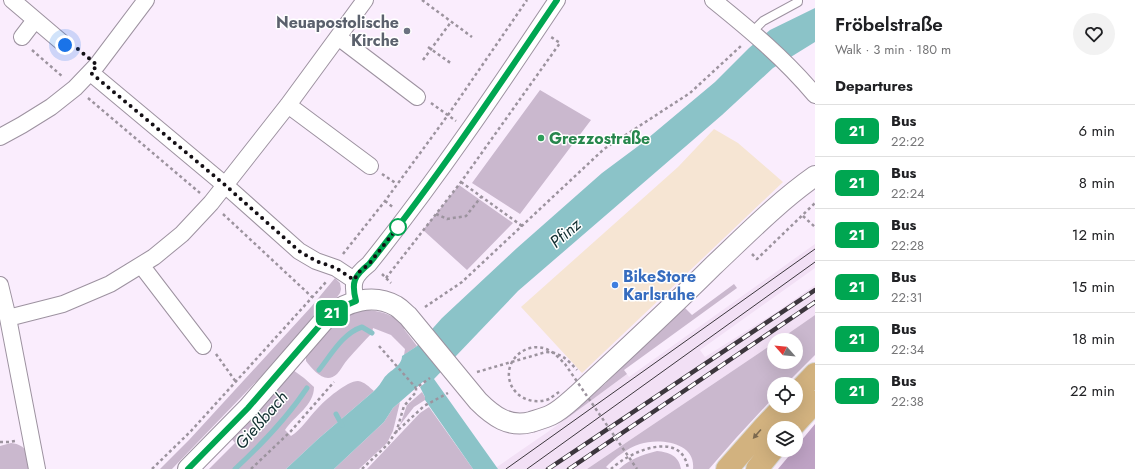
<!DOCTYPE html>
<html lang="en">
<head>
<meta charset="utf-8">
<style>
  :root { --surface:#fff; --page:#f2f2f2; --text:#202124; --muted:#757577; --line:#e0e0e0 }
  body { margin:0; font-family:Jost,sans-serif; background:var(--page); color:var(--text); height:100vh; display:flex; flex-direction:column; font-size:15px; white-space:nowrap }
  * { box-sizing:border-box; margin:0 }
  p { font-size:13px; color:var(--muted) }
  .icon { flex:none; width:22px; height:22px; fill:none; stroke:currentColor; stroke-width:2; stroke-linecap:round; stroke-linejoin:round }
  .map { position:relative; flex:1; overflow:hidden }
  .sheet { display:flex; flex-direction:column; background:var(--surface); width:320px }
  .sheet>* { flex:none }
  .badge { padding:0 8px; border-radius:6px; font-size:14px; line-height:26px }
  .needle { width:26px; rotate:297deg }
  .buttons { position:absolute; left:767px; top:333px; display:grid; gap:8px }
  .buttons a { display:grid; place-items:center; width:36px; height:36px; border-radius:50%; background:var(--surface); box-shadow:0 4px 16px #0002; font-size:20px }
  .you { position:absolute; width:20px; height:20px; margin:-10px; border:3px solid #fff; border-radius:50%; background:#1a73e8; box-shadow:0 0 0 6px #1a73e833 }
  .map>.badge { position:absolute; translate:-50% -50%; box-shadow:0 0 0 2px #fff }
  h2 { padding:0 20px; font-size:15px; line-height:36px }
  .round { display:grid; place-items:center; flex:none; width:42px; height:42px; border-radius:21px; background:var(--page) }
  .head { display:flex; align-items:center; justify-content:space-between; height:68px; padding:0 20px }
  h1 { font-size:19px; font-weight:600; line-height:30px }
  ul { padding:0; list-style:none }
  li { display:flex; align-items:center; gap:12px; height:52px; padding:0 20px; border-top:1px solid var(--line) }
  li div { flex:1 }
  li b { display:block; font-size:15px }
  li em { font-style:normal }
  li .badge { min-width:44px; font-weight:700; text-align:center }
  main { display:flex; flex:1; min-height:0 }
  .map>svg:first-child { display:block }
  .commercial { fill:#f6e5d3 }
  .built { fill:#f2e0f5 }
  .green { fill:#cab8ce }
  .forest { fill:#bea2c4 }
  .water { fill:#8bc3c8 }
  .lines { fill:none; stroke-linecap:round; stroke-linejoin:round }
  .stream { stroke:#8bc3c8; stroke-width:5 }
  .service-casing { stroke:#9d92a0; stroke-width:10 }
  .minor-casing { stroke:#9d92a0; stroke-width:18 }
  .tertiary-casing { stroke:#9d92a0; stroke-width:22 }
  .trunk-casing { stroke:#d9d9d9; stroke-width:24 }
  .path { stroke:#9c939e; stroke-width:2.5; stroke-dasharray:3 3; stroke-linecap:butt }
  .service { stroke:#fff; stroke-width:8 }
  .minor { stroke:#fff; stroke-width:16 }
  .tertiary { stroke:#fff; stroke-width:20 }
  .trunk { stroke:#d2b27f; stroke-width:22 }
  .tram { stroke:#3c363d; stroke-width:1 }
  .rail-casing { stroke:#3c363d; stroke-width:4.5 }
  .rail { stroke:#fff; stroke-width:3; stroke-dasharray:9; stroke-linecap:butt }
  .path-bridge { stroke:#9c939e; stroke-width:2.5; stroke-dasharray:3 3; stroke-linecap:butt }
  .oneway { fill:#7c694f }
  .line-casing { stroke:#fff; stroke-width:9 }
  .line { stroke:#00a651; stroke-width:6 }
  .walk { stroke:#130f14; stroke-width:4; stroke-dasharray:0 7.2 }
  .worship-dot { fill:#6b7280; stroke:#fff; stroke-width:1.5 }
  .leisure-dot { fill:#2e9e5b; stroke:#fff; stroke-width:1.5 }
  .stop-dot { fill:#fff; stroke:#00a651; stroke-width:2 }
  .shop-dot { fill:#3f7fe0; stroke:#fff; stroke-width:1.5 }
  .labels { text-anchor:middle; stroke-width:3; stroke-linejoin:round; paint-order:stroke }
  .worship-label { font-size:16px; font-weight:bold; fill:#5b616d; stroke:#fff; text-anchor:end }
  .leisure-label { font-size:16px; font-weight:bold; fill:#27864d; stroke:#fff; text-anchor:start }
  .shop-label { font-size:16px; font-weight:bold; fill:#366cbe; stroke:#fff; text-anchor:start }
  .water-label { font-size:17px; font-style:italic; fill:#133032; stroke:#fff }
</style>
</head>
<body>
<main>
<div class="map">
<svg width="815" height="469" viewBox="0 0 815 469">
  <rect width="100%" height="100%" fill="#faedfd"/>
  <path class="commercial" d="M714,129L738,143L783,182L582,373L521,307L678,167Z"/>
  <path class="built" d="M815,244V268L700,350L705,357L778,311L815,285V315L779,340H774V343L587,469H494L552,429L627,374L629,377Z"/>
  <path class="green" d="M540,90L591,120L520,214L472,183Z
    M459,185L513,223L467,270L423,230Z
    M335,278L340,283L341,289L340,293L335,300L325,304L314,316L277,360L172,469H160L189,440L311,307Z
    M734,284L737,288L624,370L627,374L562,422L605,384L684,307L692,315Z
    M368,310C384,312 394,315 406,327L404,329L417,346L404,355L405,349L391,335L373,328L372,333C364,341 356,350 348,359C344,363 341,370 337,374C325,385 313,370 306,361V357C317,345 329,325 343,317C351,313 359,311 368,310Z
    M815,315V355L786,384H774V397L736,438L709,469H693C696,442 659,438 640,444C627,448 615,458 606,467L609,469H587L774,343V362H796V340H779Z
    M293,370L304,378L314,387C314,406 294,416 285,430L291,436C302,429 308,418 317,409C325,400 347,381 358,381C365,382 369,387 374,391L318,439L286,469H209L235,443L231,438Z
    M422,392L425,397V400L414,407L400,425L407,405Z
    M400,402L393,431L387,443L359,469H334L384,422L393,408Z
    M429,407L473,469H367L420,413Z
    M11,443C28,445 28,455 31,469H0V446Z
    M657,451C669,452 679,456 681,469H619C630,459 642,455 657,451Z"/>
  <path class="forest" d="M815,424V469H778L794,450H796V447Z"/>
  <path class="water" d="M815,8V42L773,68L722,115L518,291L434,379L498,469H473L425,400V397L420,387L425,383L424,381L393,408L384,422L334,469H286L318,439L374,391C378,387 381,383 384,378C390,370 402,366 402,356L417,346L442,318L517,248L602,173L641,144L715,82L749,48L770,30Z"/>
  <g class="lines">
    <path class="stream" d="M319,370C331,355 343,333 362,327L372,333
      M336,414L342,425
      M235,469C261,445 287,418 307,388"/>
    <g class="service-casing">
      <path id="service" d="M752,32L763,21L798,2V0"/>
    </g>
    <g class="minor-casing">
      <path id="minor" d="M12,0L65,45
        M713,0C749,29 785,59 815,95
        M22,37L35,20
        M338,37L417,97
        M91,73L225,185L299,251L316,261L336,268L354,280
        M288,105L370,166
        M0,137L22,125L51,107L75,88L97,65L146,0
        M141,265L203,346
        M0,285L8,318L37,469
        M356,301C351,282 354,276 369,264C437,179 497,90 557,0
        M8,318L63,304L110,284L154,257L182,234L211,203L288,105L365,0"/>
    </g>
    <g class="tertiary-casing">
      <path id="tertiary" d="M188,469L248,408L327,317C347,301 373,293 396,306C401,309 404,313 408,316L478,401C493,416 509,428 531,422C537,420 545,418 551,415C561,410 569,402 577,395C592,381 607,367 621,354C652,325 683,296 713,266C746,235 778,202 815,176"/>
    </g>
    <g class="trunk-casing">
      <path id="trunk" d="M796,394L815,374
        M791,428L815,402
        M727,469L765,426L784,406
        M757,469L774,448"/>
    </g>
    <path class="path" d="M422,0L472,37
      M428,47L452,64
      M32,50L63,77
      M423,60L451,22
      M88,98L200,193
      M431,103L456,121
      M382,174L397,184
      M461,182L522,226
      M385,201L394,208
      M223,214L312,297
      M436,214L447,219L466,216L481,197
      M803,216L815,227
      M343,254L385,201L448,115L527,0
      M752,254L757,259L815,203
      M382,274L391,283
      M386,278L461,182L560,43L551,37
      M425,307L462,282L604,149L690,93L742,45
      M379,346L416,388
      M216,354L236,382
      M477,372L546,352C560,352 568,360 577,370
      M396,433L404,406L416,392V388L430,378
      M0,442H9L15,441
      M152,469L191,431L326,282
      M251,469L291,431L334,382
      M362,469L388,444L395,433L424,406L448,393
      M611,469C629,452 682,428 688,469"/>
    <use href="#service" class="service"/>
    <use href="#minor" class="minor"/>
    <use href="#tertiary" class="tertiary"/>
    <use href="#trunk" class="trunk"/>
    <path class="tram" d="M506,469L815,249
      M527,469L815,262"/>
    <g class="rail-casing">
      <path id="rail" d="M548,469L815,290
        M569,469L815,302"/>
    </g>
    <use href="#rail" class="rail"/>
    <path class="path-bridge" d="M559,392C556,394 552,397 549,399C532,406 511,396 509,377C507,357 528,342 546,349C554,352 560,359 565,364L637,469"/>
  </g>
  <defs><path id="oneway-solid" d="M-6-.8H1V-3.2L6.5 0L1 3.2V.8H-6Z"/></defs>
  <use class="oneway" href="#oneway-solid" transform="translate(757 434) rotate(131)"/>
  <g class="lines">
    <g class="line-casing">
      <path id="line" d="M188,469L248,408L327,317L337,309L356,301C351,282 354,276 369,264C436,180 497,89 557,0"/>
    </g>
    <use href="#line" class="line"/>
    <path class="walk" d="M65,45H73L97,65L91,73L225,185L299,251L316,261L336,268L354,280L359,272L369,264L398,227"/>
  </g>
  <circle class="worship-dot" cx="407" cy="31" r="4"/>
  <circle class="leisure-dot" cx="541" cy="138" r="4"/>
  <circle class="stop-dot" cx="398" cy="227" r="8"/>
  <circle class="shop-dot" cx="615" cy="285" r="4"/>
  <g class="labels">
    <g class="worship-label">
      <text x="399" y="28">Neuapostolische<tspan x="399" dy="18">Kirche</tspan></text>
    </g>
    <g class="leisure-label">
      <text x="549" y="144">Grezzostraße</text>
    </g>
    <g class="shop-label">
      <text x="623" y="282">BikeStore<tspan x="623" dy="18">Karlsruhe</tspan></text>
    </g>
    <g class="water-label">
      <text transform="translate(565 233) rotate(-41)" y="6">Pfinz</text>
      <text transform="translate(261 420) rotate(-49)" y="6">Gießbach</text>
    </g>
  </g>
</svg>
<div class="buttons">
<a><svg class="needle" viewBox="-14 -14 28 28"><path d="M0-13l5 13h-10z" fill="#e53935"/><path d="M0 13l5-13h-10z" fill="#757577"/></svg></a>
<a><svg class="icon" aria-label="locate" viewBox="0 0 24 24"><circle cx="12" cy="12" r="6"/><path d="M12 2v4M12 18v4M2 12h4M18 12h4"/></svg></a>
<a><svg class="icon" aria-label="layers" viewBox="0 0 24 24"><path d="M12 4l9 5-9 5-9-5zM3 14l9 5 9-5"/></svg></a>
</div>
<div class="you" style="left:65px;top:45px"></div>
<b class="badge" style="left:332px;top:313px;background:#00a651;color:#fff">21</b>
</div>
<section class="sheet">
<div class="head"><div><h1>Fröbelstraße</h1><p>Walk · 3 min · 180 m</p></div><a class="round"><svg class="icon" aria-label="heart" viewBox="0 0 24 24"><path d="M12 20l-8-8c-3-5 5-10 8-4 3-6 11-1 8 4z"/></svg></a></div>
<h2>Departures</h2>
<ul>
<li><span class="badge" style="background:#00a651;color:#fff">21</span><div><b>Bus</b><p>22:22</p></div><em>6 min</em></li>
<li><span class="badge" style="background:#00a651;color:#fff">21</span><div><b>Bus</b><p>22:24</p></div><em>8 min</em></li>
<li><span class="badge" style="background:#00a651;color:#fff">21</span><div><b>Bus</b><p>22:28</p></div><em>12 min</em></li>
<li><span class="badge" style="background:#00a651;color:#fff">21</span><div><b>Bus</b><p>22:31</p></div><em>15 min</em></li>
<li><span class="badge" style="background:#00a651;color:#fff">21</span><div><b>Bus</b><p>22:34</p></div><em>18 min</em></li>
<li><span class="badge" style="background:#00a651;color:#fff">21</span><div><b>Bus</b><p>22:38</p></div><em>22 min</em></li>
</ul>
</section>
</main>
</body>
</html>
